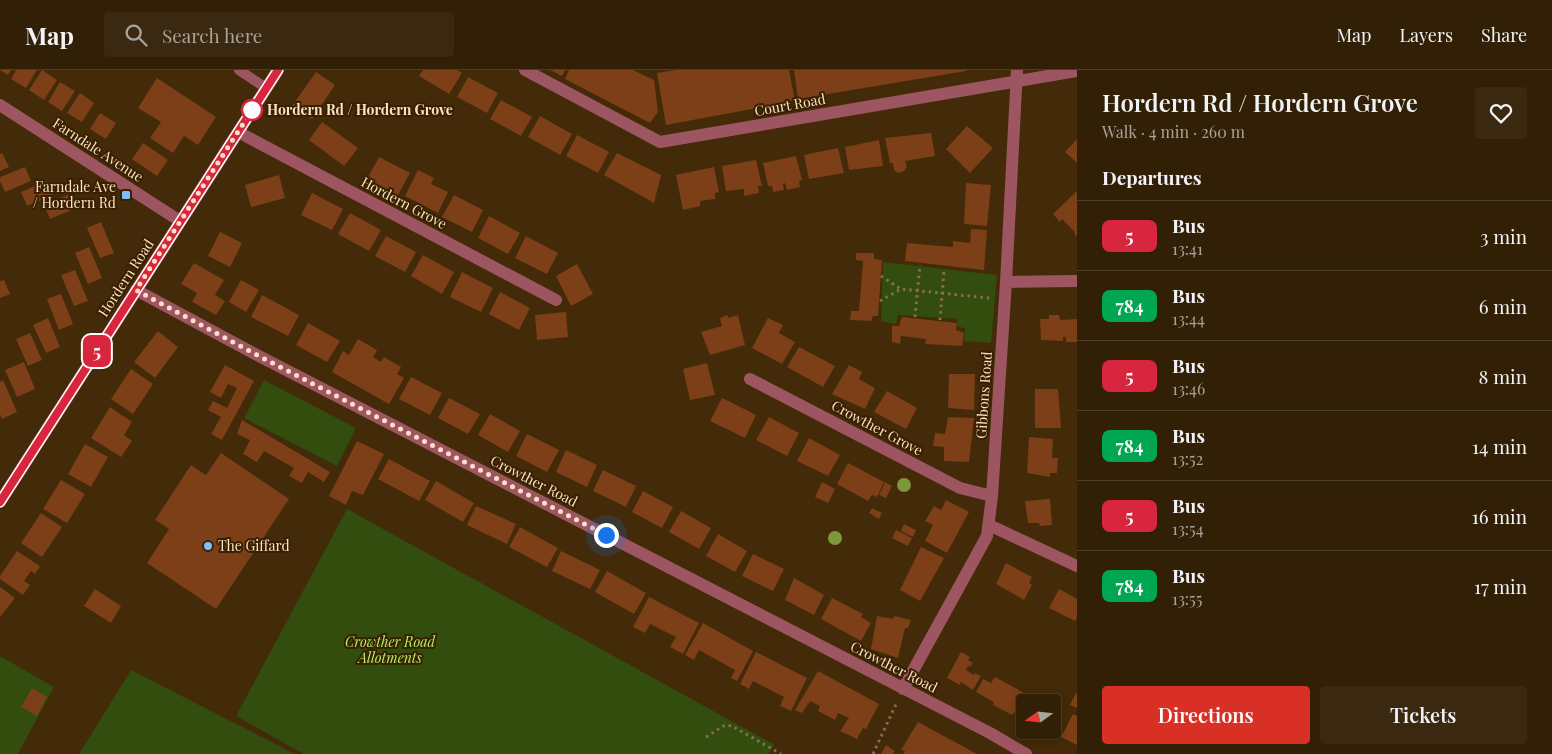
<!DOCTYPE html>
<html lang="en">
<head>
<meta charset="utf-8">
<style>
  :root { --surface:#322006; --page:#3a2810; --text:#f1f3f6; --muted:#a8a39b; --line:#4d3e28; --accent:#d93025 }
  body { margin:0; font-family:"Playfair Display",serif; background:var(--page); color:var(--text); height:100vh; display:flex; flex-direction:column; font-size:19px; white-space:nowrap }
  * { box-sizing:border-box; margin:0 }
  p { font-size:16px; color:var(--muted) }
  .icon { flex:none; width:28px; height:28px; fill:none; stroke:currentColor; stroke-width:2; stroke-linecap:round; stroke-linejoin:round }
  .map { position:relative; flex:1; overflow:hidden }
  .side { display:flex; flex-direction:column; background:var(--surface); width:475px }
  .side>* { flex:none }
  .badge { padding:0 10px; border-radius:8px; font-size:18px; line-height:32px }
  .needle { width:32px; rotate:255deg }
  .controls { position:absolute; left:1016px; top:624px; display:grid; gap:10px }
  .controls a { display:grid; place-items:center; width:45px; height:45px; border-radius:5px; background:var(--surface); box-shadow:0 2px 8px #0003,0 0 0 1px var(--line); font-size:25px }
  .you { position:absolute; width:25px; height:25px; margin:-12px; border:4px solid #fff; border-radius:50%; background:#1a73e8; box-shadow:0 0 0 8px #1a73e833 }
  .map>.badge { position:absolute; translate:-50% -50%; box-shadow:0 0 0 2px #fff }
  h2 { padding:0 25px; font-size:19px; line-height:45px }
  .round { display:grid; place-items:center; flex:none; width:52px; height:52px; border-radius:5px; background:var(--page) }
  .summary { display:flex; align-items:center; justify-content:space-between; height:85px; padding:0 25px }
  h1 { font-size:24px; font-weight:600; line-height:38px }
  .cta { display:flex; gap:10px; margin-top:auto; padding:10px 25px }
  .cta a { flex:1; height:58px; border-radius:5px; background:var(--accent); color:#fff; font-size:20px; font-weight:600; line-height:58px; text-align:center }
  .cta a+a { background:var(--page); color:var(--text) }
  ul { padding:0; list-style:none }
  li { display:flex; align-items:center; gap:15px; height:70px; padding:0 25px; border-top:1px solid var(--line) }
  li div { flex:1 }
  li b { display:block; font-size:19px }
  li em { font-style:normal }
  li .badge { min-width:55px; font-weight:700; text-align:center }
  header { display:flex; align-items:center; gap:30px; box-sizing:border-box; height:70px; padding:0 25px; background:var(--surface); border-bottom:1px solid var(--line) }
  header strong { font-size:24px }
  nav { display:flex; gap:28px; margin-inline-start:auto; font-size:18px }
  .search { width:350px; height:45px; background:var(--page); display:flex; align-items:center; gap:12px; box-sizing:border-box; padding:0 18px; border-radius:5px; color:var(--muted); font-size:19px }
  main { display:flex; flex:1; min-height:0 }
  .map>svg:first-child { display:block }
  .green { fill:#324d0d }
  .building { fill:#7c3f17 }
  .lines { fill:none; stroke-linecap:round; stroke-linejoin:round }
  .path { stroke:#886e4e; stroke-width:3; stroke-dasharray:2.5 4; stroke-linecap:butt }
  .service { stroke:#9d5561; stroke-width:10 }
  .minor { stroke:#9d5561; stroke-width:12 }
  .tertiary { stroke:#9d5561; stroke-width:12 }
  .tree { fill:#7f973b }
  .line-casing { stroke:#fff; stroke-width:11 }
  .line { stroke:#d7263d; stroke-width:8 }
  .walk { stroke:#fce1c3; stroke-width:5; stroke-dasharray:0 9 }
  .stop-dot { fill:#fff; stroke:#d7263d; stroke-width:2.5 }
  .poi-dot { fill:#81bdfa; stroke:#382000; stroke-width:2 }
  .labels { text-anchor:middle; stroke-width:4; stroke-linejoin:round; paint-order:stroke }
  .street-label { font-size:14px; fill:#fce1c3; stroke:#382000 }
  .stop-label { font-size:14px; font-weight:bold; fill:#fce1c3; stroke:#382000; text-anchor:start }
  .poi-label { font-size:14px; fill:#fce1c3; stroke:#382000; text-anchor:end }
  .park-label { font-size:14px; font-style:italic; fill:#b0f065; stroke:#382000 }
</style>
</head>
<body>
<header>
<strong>Map</strong>
<div class="search"><svg class="icon" aria-label="search" viewBox="0 0 24 24"><circle cx="10" cy="10" r="6"/><path d="M15 15l6 6"/></svg>Search here</div>
<nav><a>Map</a><a>Layers</a><a>Share</a></nav>
</header>
<main>
<div class="map">
<svg width="1077" height="684" viewBox="0 0 1077 684">
  <rect width="100%" height="100%" fill="#432a08"/>
  <path class="green" d="M883,192L997,205L991,273L964,271L965,258L958,257L957,249L898,245L896,254L881,251Z
    M264,310L356,358L337,396L244,348Z
    M347,439L775,675L768,684H304L236,646Z
    M0,586L54,617L18,684H0Z
    M131,600L295,684H79Z"/>
  <path class="building" d="M0,0H11L8,5Z
    M16,0H37L26,18L11,9Z
    M42,0L57,10L44,30L29,20Z
    M423,0H457L462,3L449,24L419,6Z
    M550,0H565L562,6Z
    M569,0H633L654,10L658,42L650,53L565,9Z
    M676,0H789L795,31L666,55L657,3Z
    M794,0H966V1L798,29Z
    M316,2L335,15L312,49L292,36Z
    M468,7L498,23L487,43L457,27Z
    M157,8L216,47L198,75L184,66L173,83L150,68L161,52L138,38Z
    M60,12L75,21L62,41L48,32Z
    M80,23L94,33L82,52L67,43Z
    M501,30L532,47L521,66L490,49Z
    M100,43L116,53L106,69L90,59Z
    M540,46L572,64L560,85L528,67Z
    M322,52L358,78L344,96L309,70Z
    M967,56L993,78L970,103L946,79Z
    M931,63L935,86L905,91L907,97L904,101L898,103L894,100L893,93H890L885,68Z
    M577,65L609,82L598,103L566,86Z
    M1077,69V93L1065,82Z
    M879,70L883,96L849,100L845,77Z
    M143,73L168,90L157,106L132,89Z
    M838,78L844,103L809,109L804,85Z
    M2,83L9,97L0,101V84Z
    M617,83L661,105L654,133L604,105Z
    M796,86L802,110L799,111L800,117L787,120L785,113L783,114L784,120L773,122L772,116H768L763,93Z
    M379,87L410,103L398,125L367,109Z
    M756,90L762,116H758L759,123L744,126V119L726,121L722,96Z
    M25,97L31,111L5,122L0,111V107Z
    M714,97L719,122L715,123V129L700,131V136L683,140L676,105Z
    M418,100L434,108L431,114L448,122L438,143L405,126Z
    M279,105L285,128L251,137L245,115Z
    M47,111L53,125L27,136L21,122Z
    M966,113L991,115L987,156L964,154Z
    M1077,121V167L1074,163L1075,162L1062,149L1060,152L1053,144Z
    M312,123L343,139L332,160L301,145Z
    M70,124L76,138L50,149L44,135Z
    M454,125L483,140L472,162L442,147Z
    M350,143L381,160L369,181L338,164Z
    M489,146L520,163L508,184L478,168Z
    M101,152L114,183L100,188L87,158Z
    M971,159L987,160L984,200L905,191L907,173L953,177V171L970,173Z
    M220,162L242,173L230,197L208,186Z
    M386,166L416,182L405,202L375,186Z
    M526,166L558,183L547,204L515,188Z
    M89,177L102,208L88,214L75,183Z
    M856,183H874V189L882,190L878,246H873L871,251L850,250L851,241H859L863,191L856,190Z
    M423,185L454,202L442,224L411,206Z
    M194,193L224,210L215,225L225,231L216,245L192,232L197,223L181,214Z
    M577,194L593,224L571,236L556,206Z
    M75,200L88,231L74,236L61,205Z
    M462,202L493,218L481,242L450,227Z
    M4,210L10,224L0,228V211Z
    M241,210L259,220L246,242L229,232Z
    M500,222L530,238L519,260L489,244Z
    M61,224L73,254L59,260L47,229Z
    M262,225L299,245L288,266L251,247Z
    M566,242L568,267L537,270L535,245Z
    M727,245L729,248L738,245L745,275L710,285L701,262L722,256L720,248Z
    M1049,245H1059L1060,250L1077,249V272H1066V267H1063V271L1041,270L1040,249H1049Z
    M902,247L957,253L956,260L964,263L962,276L925,274L926,269L901,266L900,274L892,272V256H899Z
    M48,248L60,277L46,283L33,255Z
    M768,248L783,255L779,263L795,272L782,294L752,278Z
    M308,253L340,271L327,292L296,275Z
    M158,261L178,277L155,308L134,292Z
    M30,263L42,290L28,296L16,269Z
    M358,269L377,280L373,287L381,292L384,287L401,297L397,304L404,308L389,334L332,302L343,281L349,285Z
    M799,277L835,296L823,317L787,297Z
    M24,292L35,319L17,327L5,300Z
    M707,293L715,325L690,330L683,299Z
    M225,295L254,311L222,370L211,364L221,347L208,340L213,331L227,338L237,318L228,314L221,328L210,322Z
    M849,295L862,302L859,309L875,318L865,339L832,324Z
    M131,299L153,314L133,344L111,329Z
    M949,304H975L974,340L948,338Z
    M411,307L442,323L430,345L399,329Z
    M3,310L17,342L2,349L0,344V312Z
    M1035,319H1058L1061,358H1035Z
    M887,321L917,338L906,359L874,342Z
    M449,328L480,344L468,364L438,348Z
    M722,328L756,345L745,368L710,351Z
    M110,337L132,352L124,365L132,371L121,387L91,368Z
    M490,344L520,361L508,382L478,365Z
    M769,347L799,363L787,386L756,370Z
    M948,347L974,348L969,392L944,391V377L933,376L935,363L945,364Z
    M242,350L330,402L324,412L308,402L302,413L289,406L294,398L264,381L257,392L243,384L250,370L237,364Z
    M527,364L559,380L547,402L516,386Z
    M1029,367L1053,369L1052,388H1058L1057,403H1050V407L1027,403Z
    M809,368L840,385L828,406L797,391Z
    M357,371L384,384L363,425L352,421L346,435L329,426Z
    M85,374L108,387L91,417L68,404Z
    M566,380L597,395L587,417L556,402Z
    M221,383L289,429L216,539L147,493L169,459L155,450L191,395L206,405Z
    M389,389L430,411L419,431L378,409Z
    M848,393L884,412L877,427L872,425L868,431L837,414Z
    M603,400L636,416L626,437L593,421Z
    M61,410L85,424L67,453L43,439Z
    M436,411L474,433L463,452L425,430Z
    M822,412L835,419L828,433L815,427Z
    M885,412L892,416L886,428L879,425Z
    M643,421L673,437L662,458L632,442Z
    M1050,429L1052,455L1040,456L1039,453H1028L1025,431Z
    M946,430L969,442L947,483L925,471L933,455L925,451L934,436L941,440Z
    M476,436L516,454L507,474L467,455Z
    M872,438L882,443L879,449L869,443Z
    M681,441L711,458L699,479L669,462Z
    M41,443L62,457L42,487L21,473Z
    M904,454L916,460L913,467L901,461Z
    M520,457L558,478L547,497L509,477Z
    M896,460L912,468L908,476L892,468Z
    M718,464L747,481L735,502L706,486Z
    M921,477L944,488L920,531L900,520Z
    M17,481L40,496L35,504L31,501L24,511L30,515L23,525L0,509V506Z
    M561,481L600,500L590,519L552,501Z
    M753,484L784,499L773,521L742,506Z
    M1006,493L1032,507L1029,513L1032,515L1024,530L996,514Z
    M607,501L646,523L634,544L595,522Z
    M794,508L824,525L814,545L785,530Z
    M0,517L15,528L0,547Z
    M95,519L121,536L111,553L84,536Z
    M1059,519L1077,529V547L1075,551L1049,538Z
    M649,527L699,553L683,584L670,577L676,567L650,554L645,563L633,557Z
    M832,528L863,544L861,547L871,553L861,571L821,549Z
    M877,546L893,549L894,546L911,550L908,558H905L898,588L871,579Z
    M703,553L753,581L737,611L731,608L735,600L699,580L694,590L685,585Z
    M756,582L807,608L791,641L780,636L784,627L753,611L749,619L740,614Z
    M961,582L970,587L968,590L973,593L970,597L968,596L966,600L974,605L975,603L981,606L973,620L961,612L960,615L947,608Z
    M818,601L879,634L866,659L863,658L857,669L840,661L849,648L838,643L835,650L818,641L820,636L810,631L802,643L795,640Z
    M995,607L1037,630L1035,632H1025V647L1015,642L1012,645L993,635L994,632L976,622L983,609L991,613Z
    M32,618L47,627L37,646L21,637Z
    M1077,621V638L1070,635Z
    M1041,628L1051,632H1038Z
    M1052,633L1060,637L1056,645L1062,648L1055,662L1052,661Z
    M1073,644L1077,646V675L1061,667Z
    M918,652L977,684H903L905,681L901,680Z
    M886,675L895,681L893,684H881Z"/>
  <g class="lines">
    <path class="path" d="M881,206L901,219
      M880,231L901,219L989,228
      M915,247L920,195
      M940,250L944,201
      M706,667L725,655L732,656L781,684
      M873,684L897,632"/>
    <path class="service" d="M239,0L266,18"/>
    <path class="minor" d="M525,0L660,72L1077,1
      M0,35L180,151
      M238,62L556,230
      M1006,212L1077,211
      M136,220L257,285L990,663L1026,684
      M750,309L960,418L992,426
      M989,455L1077,496
      M903,619L987,466L992,426L1006,212L1017,0"/>
    <path class="tertiary" d="M0,432L278,0"/>
  </g>
  <g class="tree">
    <circle cx="904" cy="415" r="7"/>
    <circle cx="835" cy="468" r="7"/>
  </g>
  <g class="lines">
    <g class="line-casing">
      <path id="line" d="M0,432L278,0"/>
    </g>
    <use href="#line" class="line"/>
    <path class="walk" d="M252,40L136,220L257,285L606,465"/>
  </g>
  <circle class="stop-dot" cx="252" cy="40" r="10"/>
  <g class="poi-dot">
    <rect x="121" y="120" width="10" height="10" rx="2.5"/>
    <circle cx="208" cy="476" r="5"/>
  </g>
  <g class="labels">
    <g class="street-label">
      <text transform="translate(790 35) rotate(-10)" y="5">Court Road</text>
      <text transform="translate(98 80) rotate(33)" y="5">Farndale Avenue</text>
      <text transform="translate(404 133) rotate(28)" y="5">Hordern Grove</text>
      <text transform="translate(126 208) rotate(-57)" y="5">Hordern Road</text>
      <text transform="translate(984 325) rotate(-86)" y="5">Gibbons Road</text>
      <text transform="translate(877 358) rotate(28)" y="5">Crowther Grove</text>
      <text transform="translate(534 411) rotate(27)" y="5">Crowther Road</text>
      <text transform="translate(894 597) rotate(27)" y="5">Crowther Road</text>
    </g>
    <g class="stop-label">
      <text x="267" y="45">Hordern Rd / Hordern Grove</text>
    </g>
    <g class="poi-label">
      <text x="116" y="122">Farndale Ave<tspan x="116" dy="16">/ Hordern Rd</tspan></text>
      <text x="218" y="481" text-anchor="start">The Giffard</text>
    </g>
    <g class="park-label">
      <text x="390" y="577">Crowther Road<tspan x="390" dy="16">Allotments</tspan></text>
    </g>
  </g>
</svg>
<div class="controls">
<a><svg class="needle" viewBox="-14 -14 28 28"><path d="M0-13l5 13h-10z" fill="#e53935"/><path d="M0 13l5-13h-10z" fill="#a8a39b"/></svg></a>
</div>
<div class="you" style="left:606px;top:465px"></div>
<b class="badge" style="left:97px;top:281px;background:#d7263d;color:#fff">5</b>
</div>
<section class="side">
<div class="summary"><div><h1>Hordern Rd / Hordern Grove</h1><p>Walk · 4 min · 260 m</p></div><a class="round"><svg class="icon" aria-label="heart" viewBox="0 0 24 24"><path d="M12 20l-8-8c-3-5 5-10 8-4 3-6 11-1 8 4z"/></svg></a></div>
<h2>Departures</h2>
<ul>
<li><span class="badge" style="background:#d7263d;color:#fff">5</span><div><b>Bus</b><p>13:41</p></div><em>3 min</em></li>
<li><span class="badge" style="background:#00a651;color:#fff">784</span><div><b>Bus</b><p>13:44</p></div><em>6 min</em></li>
<li><span class="badge" style="background:#d7263d;color:#fff">5</span><div><b>Bus</b><p>13:46</p></div><em>8 min</em></li>
<li><span class="badge" style="background:#00a651;color:#fff">784</span><div><b>Bus</b><p>13:52</p></div><em>14 min</em></li>
<li><span class="badge" style="background:#d7263d;color:#fff">5</span><div><b>Bus</b><p>13:54</p></div><em>16 min</em></li>
<li><span class="badge" style="background:#00a651;color:#fff">784</span><div><b>Bus</b><p>13:55</p></div><em>17 min</em></li>
</ul>
<div class="cta"><a>Directions</a><a>Tickets</a></div>
</section>
</main>
</body>
</html>
